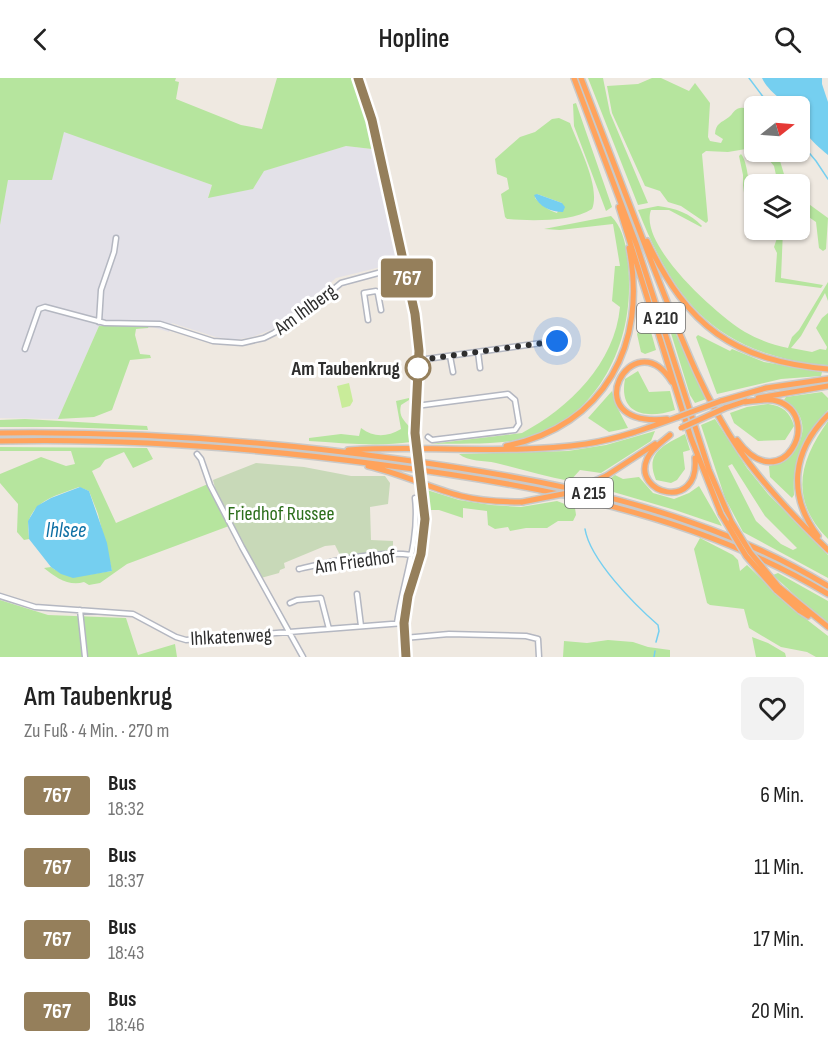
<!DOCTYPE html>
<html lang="de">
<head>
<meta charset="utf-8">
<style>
  :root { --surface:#fff; --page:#f2f2f2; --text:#222; --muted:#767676 }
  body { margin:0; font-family:"Sofia Sans Condensed",sans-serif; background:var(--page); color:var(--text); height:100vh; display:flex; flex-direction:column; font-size:22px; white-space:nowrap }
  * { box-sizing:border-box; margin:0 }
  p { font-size:20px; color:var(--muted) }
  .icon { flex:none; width:33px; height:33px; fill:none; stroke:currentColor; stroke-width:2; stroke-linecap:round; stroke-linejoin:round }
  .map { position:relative; height:579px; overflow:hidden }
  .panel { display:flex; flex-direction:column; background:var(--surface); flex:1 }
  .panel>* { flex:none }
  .badge { padding:0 12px; border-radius:4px; font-size:21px; line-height:39px }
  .needle { width:39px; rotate:73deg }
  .controls { position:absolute; left:744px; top:18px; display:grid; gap:12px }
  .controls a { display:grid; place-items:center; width:66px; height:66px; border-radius:9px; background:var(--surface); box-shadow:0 2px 4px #0004; font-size:30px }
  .you { position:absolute; width:30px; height:30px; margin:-15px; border:4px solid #fff; border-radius:50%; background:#1a73e8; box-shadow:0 0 0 9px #1a73e833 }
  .map>.badge { position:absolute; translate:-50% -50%; box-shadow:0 0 0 3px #fff }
  .round { display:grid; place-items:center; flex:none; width:63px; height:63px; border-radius:9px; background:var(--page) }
  .head { display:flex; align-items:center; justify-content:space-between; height:102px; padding:0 24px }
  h1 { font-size:28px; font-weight:600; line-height:45px }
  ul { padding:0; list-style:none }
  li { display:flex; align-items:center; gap:18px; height:72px; padding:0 24px }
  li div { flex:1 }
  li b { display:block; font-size:22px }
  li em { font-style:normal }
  li .badge { min-width:66px; font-weight:700; text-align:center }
  header { display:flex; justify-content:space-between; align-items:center; height:78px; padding:0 24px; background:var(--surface); font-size:27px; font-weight:600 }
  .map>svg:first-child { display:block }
  .industrial { fill:#e3e1e8 }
  .green { fill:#b6e59e; fill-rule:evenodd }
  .cemetery { fill:#c8d9b8 }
  .pitch { fill:#c9ec9a }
  .water { fill:#75cff0 }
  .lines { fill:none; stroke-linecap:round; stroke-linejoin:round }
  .stream { stroke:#75cff0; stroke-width:1.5 }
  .minor-casing { stroke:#b4b7c1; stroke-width:7 }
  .highway-casing { stroke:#c9c9c9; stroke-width:8 }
  .minor { stroke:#fff; stroke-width:4 }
  .highway { stroke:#ffa35c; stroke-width:5 }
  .minor-bridge-casing { stroke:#b4b7c1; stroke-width:7; stroke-linecap:butt }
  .highway-bridge-casing { stroke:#c9c9c9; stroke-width:8; stroke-linecap:butt }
  .minor-bridge { stroke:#fff; stroke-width:4 }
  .highway-bridge { stroke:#ffa35c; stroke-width:5 }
  .line-casing { stroke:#fff; stroke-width:14 }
  .line { stroke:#957f5b; stroke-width:9 }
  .walk { stroke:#2e2e2e; stroke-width:6; stroke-dasharray:0 10.8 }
  .stop-dot { fill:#fff; stroke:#957f5b; stroke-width:3 }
  .labels { text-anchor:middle; stroke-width:6; stroke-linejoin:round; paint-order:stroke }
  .shield { fill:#fff; stroke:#6d6d6d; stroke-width:1.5 }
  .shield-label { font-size:18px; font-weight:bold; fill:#2e2e2e }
  .street-label { font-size:20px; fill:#2e2e2e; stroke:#fff }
  .stop-label { font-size:20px; font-weight:bold; fill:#2e2e2e; stroke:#fff; text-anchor:end }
  .park-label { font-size:20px; fill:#2c6e1b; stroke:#fff }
  .water-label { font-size:21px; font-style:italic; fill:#0d6fa3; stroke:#fff }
</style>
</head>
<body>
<header><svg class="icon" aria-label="back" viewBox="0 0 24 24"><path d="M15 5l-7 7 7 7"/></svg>Hopline<svg class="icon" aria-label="search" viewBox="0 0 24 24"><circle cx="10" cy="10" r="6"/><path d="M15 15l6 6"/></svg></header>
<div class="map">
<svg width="828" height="579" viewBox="0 0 828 579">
  <rect width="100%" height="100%" fill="#efe9e1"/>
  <path class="industrial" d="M64,53L212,107L208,119L253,111L263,93L346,68L372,71L397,185L336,200L303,229L273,251L252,259L234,262L216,259L172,245L169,254L149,248H99L58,341L0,340V147L8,101Z"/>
  <path class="green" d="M0,0H176L175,3L179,4L176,21L241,47L262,51L277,0H351L368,49L372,71L346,68L264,93L253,111L208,120L212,107L64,54L52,102H8L0,147Z
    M588,0H603L610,35L648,125L638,127Z
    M652,0H661L689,13L695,5L710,25L708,59L710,63L721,65L723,61L715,56C716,45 721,45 729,39C733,36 734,31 740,30C745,29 750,32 754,33V74H772L780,83L787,106H778L774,88L769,82L752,73L746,71L728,74L706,73L702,76L708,143L706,145L681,128L668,124L660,113L645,108L612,35L607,8L638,6Z
    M576,25L612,129L606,133L574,48L573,26Z
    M559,40L570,45C578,67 601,109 592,131C572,144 530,143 507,141L505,139L501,116L509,111L507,100L497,96L495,81L520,59L535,54L552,41ZM537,116L562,125L557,135C548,132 541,127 535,120Z
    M741,76C750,85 751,136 752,151L749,154L743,107V97L739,78Z
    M800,109L806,124L828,140L826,171L823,173L819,170L816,144L800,133Z
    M658,128C675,130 690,135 702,148L701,149L669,132H651C638,167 718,238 745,254C759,262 773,267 788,270L792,259L799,252L828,204V223L825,215L801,258L791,270L812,274L820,271L826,272L827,269L816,250L822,240L828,235V287C808,287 788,282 769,276C695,253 665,199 638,132Z
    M611,138C627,153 629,185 629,207C630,276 590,348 518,362C489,367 459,365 430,366L522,355C569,330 615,285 620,229L612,223L615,188H620L613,146L560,152L544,151Z
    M777,152H783L781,200L823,207L821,210L775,204L777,175L774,169L777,160Z
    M662,226L706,321L695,325L690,317Z
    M648,243L656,272L645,276L641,274L637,256L643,244Z
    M99,248H149L148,250L136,251L135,257L140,276L150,277L151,280L130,282L112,332L94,339L58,341Z
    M698,257L730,273L732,271L764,284L822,294L821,298L781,301L717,316L696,259Z
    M638,293L649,314L670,313L675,332C648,341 618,338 625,301Z
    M612,313L617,329L628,350L609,354L588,340Z
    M822,314L828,320V332C804,359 792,380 794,417L792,420L770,399L769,388C802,380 817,341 784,322L786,319Z
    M409,320V322L401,327C398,339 405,343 411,351V364C378,369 343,365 309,363V360L341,356L359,358L361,350C374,360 387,359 401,351L396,323Z
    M768,326C783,328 790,334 794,348L785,362L758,363L734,345L730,335L747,329Z
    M25,341L147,348L148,352L58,349H0V342Z
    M715,341L747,390L768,416L828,477V500L743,454L725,420L701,347ZM732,386L765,438L797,470L793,472L781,466L756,443L728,388Z
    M828,343V461C789,421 799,384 828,343Z
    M655,353L651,363L601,395L580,392L570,403C544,398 521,391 496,385C484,382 468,384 459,376L568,373L606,367Z
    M685,356L690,372L683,374L685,391L677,402L671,405L656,402C644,374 665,367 685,356Z
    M0,369L147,370L153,381L133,390L124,374L105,382L100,389L92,393L116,445L208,406L229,448L127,486L100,505L89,507L84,504C69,509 55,499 44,490L51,489C70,503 89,496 112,493L98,436L89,413L79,409C61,416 36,421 29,442C27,447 29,455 29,461L24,462L17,454L18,426L0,405V396L41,379L66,388L75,386L71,373H0Z
    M615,397L623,401L639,399L653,415L674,421L689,415L699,408L722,448L675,432L610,413L607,403Z
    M427,412L459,422L491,427L521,429L557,423L575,430L576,437L573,443H558L547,450H526L510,453L508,449L495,451L488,447L487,433L463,430V440L439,432H430Z
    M700,460L733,477L738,482L740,493L747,487L788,527L828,558V579H816L807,574L781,569L749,550L744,531L710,527L707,525L694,471Z
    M778,495L828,523V545L800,522L773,497Z
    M0,522L48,537L126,540L138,577L175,566L177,579H0Z
    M752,559L768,565L785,575L786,579H756Z
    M608,562L633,564L648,569L670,572V579H563L564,563L587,565Z"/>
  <path class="cemetery" d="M256,385L304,389L351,398H385L390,405L388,426L370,429L371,462L393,463V474L341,479L335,467L325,468L284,485L285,490L280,492L279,495L261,500L215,410L213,402Z"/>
  <path class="pitch" d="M349,305L353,323L350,328L342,330L337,308Z"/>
  <path class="water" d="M762,0H822V6L828,24V77C810,62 800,53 800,28C786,28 768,13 762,0Z
    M537,116L562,125L565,129L563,134C551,134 539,129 534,117Z
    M80,409L89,413L107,465L112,493L73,500L61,496L51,489L29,461L28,443L37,428L51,420Z"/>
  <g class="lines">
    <path class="stream" d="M749,0L770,28
      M800,64L816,83L828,101
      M585,451C590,482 635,527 658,547L659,553L656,564
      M654,579L655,573"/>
    <g class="minor-casing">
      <path id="minor" d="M358,0L372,42L416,244L419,282L415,355
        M378,216L381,232
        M368,242L364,215L376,213L379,216L409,211
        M99,244L101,212L114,174L116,160
        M25,271L39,231L45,229L105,245L160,246L213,263L242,265L264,260L274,255L312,229L341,205L404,188
        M478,274L480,290
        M450,278L453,294
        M419,282L563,262
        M416,328L508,316L515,322L519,346L515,352L432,362L428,359
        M197,376L201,381L210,407L242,469L303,579
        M299,491C333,483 377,472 412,477
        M357,516L361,548
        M0,518L35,529L133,536L176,559L186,562L404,545
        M290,525L297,522L321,520L329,551
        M80,532L85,579
        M397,545C403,503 420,463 415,420
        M404,560L449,556L526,558L538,561L539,579
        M406,579C404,559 404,539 408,519C416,482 429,459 424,419"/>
    </g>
    <g class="highway-casing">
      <path id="highway" d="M574,0L637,168L709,392L731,443
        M581,0C605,63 629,125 653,188C678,251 701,316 740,373C766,410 796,441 828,472
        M619,129L691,360L721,436
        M647,163C688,249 733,282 828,291
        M758,320L828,308
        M721,323L766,310L828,301
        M725,330L746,323
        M667,341C572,351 633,240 672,304
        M0,355C132,353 266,363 397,381C546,401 698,429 828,508
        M670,357C662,364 651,371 647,381C632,416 700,434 695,380
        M737,362C782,423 825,338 777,323C767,320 755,323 745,324
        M0,363C128,360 257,370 384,387C537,407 693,435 828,516
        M506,368C605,348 648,266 629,170
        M348,372C427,367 507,377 586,366C618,361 648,350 678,339
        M368,388C400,395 430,410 461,418C481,423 501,424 522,424
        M606,398L655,366
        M818,458C787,417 792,373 828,337
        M779,509L828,549
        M776,512L800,533L808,538"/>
    </g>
    <use href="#minor" class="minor"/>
    <use href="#highway" class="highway"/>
    <g class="minor-bridge-casing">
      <path id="minor-bridge" d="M415,355L424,419"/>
    </g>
    <g class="highway-bridge-casing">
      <path id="highway-bridge" d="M678,339L721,323
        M681,350L725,330
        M522,424L568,415L606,398
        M721,436L746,478L776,512
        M731,443L750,474L779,509"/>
    </g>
    <use href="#minor-bridge" class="minor-bridge"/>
    <use href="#highway-bridge" class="highway-bridge"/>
  </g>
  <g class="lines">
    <g class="line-casing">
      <path id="line" d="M358,0L372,42L415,236L419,273L415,355L425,441L421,476L408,518L404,545L406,579"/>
    </g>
    <use href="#line" class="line"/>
    <path class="walk" d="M418,290L419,282L557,263"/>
  </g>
  <circle class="stop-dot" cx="418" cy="290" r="12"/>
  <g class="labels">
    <g class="shield">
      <rect x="637" y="225" width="48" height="30" rx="4.5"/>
      <rect x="565" y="400" width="48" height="30" rx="4.5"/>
    </g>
    <g class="shield-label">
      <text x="661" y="246">A 210</text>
      <text x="589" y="421">A 215</text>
    </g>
    <g class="street-label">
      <text transform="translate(305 231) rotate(-36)" y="7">Am Ihlberg</text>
      <text transform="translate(355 483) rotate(-8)" y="7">Am Friedhof</text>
      <text transform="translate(231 558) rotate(-3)" y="7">Ihlkatenweg</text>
    </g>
    <g class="stop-label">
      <text x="400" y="297">Am Taubenkrug</text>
    </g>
    <g class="park-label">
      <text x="281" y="442">Friedhof Russee</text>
    </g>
    <g class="water-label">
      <text x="66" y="459">Ihlsee</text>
    </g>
  </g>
</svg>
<div class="controls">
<a><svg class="needle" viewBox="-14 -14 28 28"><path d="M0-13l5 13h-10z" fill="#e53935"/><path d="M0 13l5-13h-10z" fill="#767676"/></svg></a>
<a><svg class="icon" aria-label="layers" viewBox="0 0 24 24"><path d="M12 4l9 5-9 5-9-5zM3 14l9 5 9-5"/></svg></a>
</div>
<div class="you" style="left:557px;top:263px"></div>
<b class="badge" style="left:407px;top:200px;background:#957f5b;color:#fff">767</b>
</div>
<section class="panel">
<div class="head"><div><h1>Am Taubenkrug</h1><p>Zu Fuß · 4 Min. · 270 m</p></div><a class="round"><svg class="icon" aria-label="heart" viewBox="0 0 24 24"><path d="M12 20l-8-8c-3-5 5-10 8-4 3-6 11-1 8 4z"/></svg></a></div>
<ul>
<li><span class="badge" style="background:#957f5b;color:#fff">767</span><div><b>Bus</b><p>18:32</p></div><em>6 Min.</em></li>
<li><span class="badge" style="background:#957f5b;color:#fff">767</span><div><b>Bus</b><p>18:37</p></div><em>11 Min.</em></li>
<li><span class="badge" style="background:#957f5b;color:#fff">767</span><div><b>Bus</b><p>18:43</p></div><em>17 Min.</em></li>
<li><span class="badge" style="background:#957f5b;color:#fff">767</span><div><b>Bus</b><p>18:46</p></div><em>20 Min.</em></li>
</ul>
</section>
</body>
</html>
